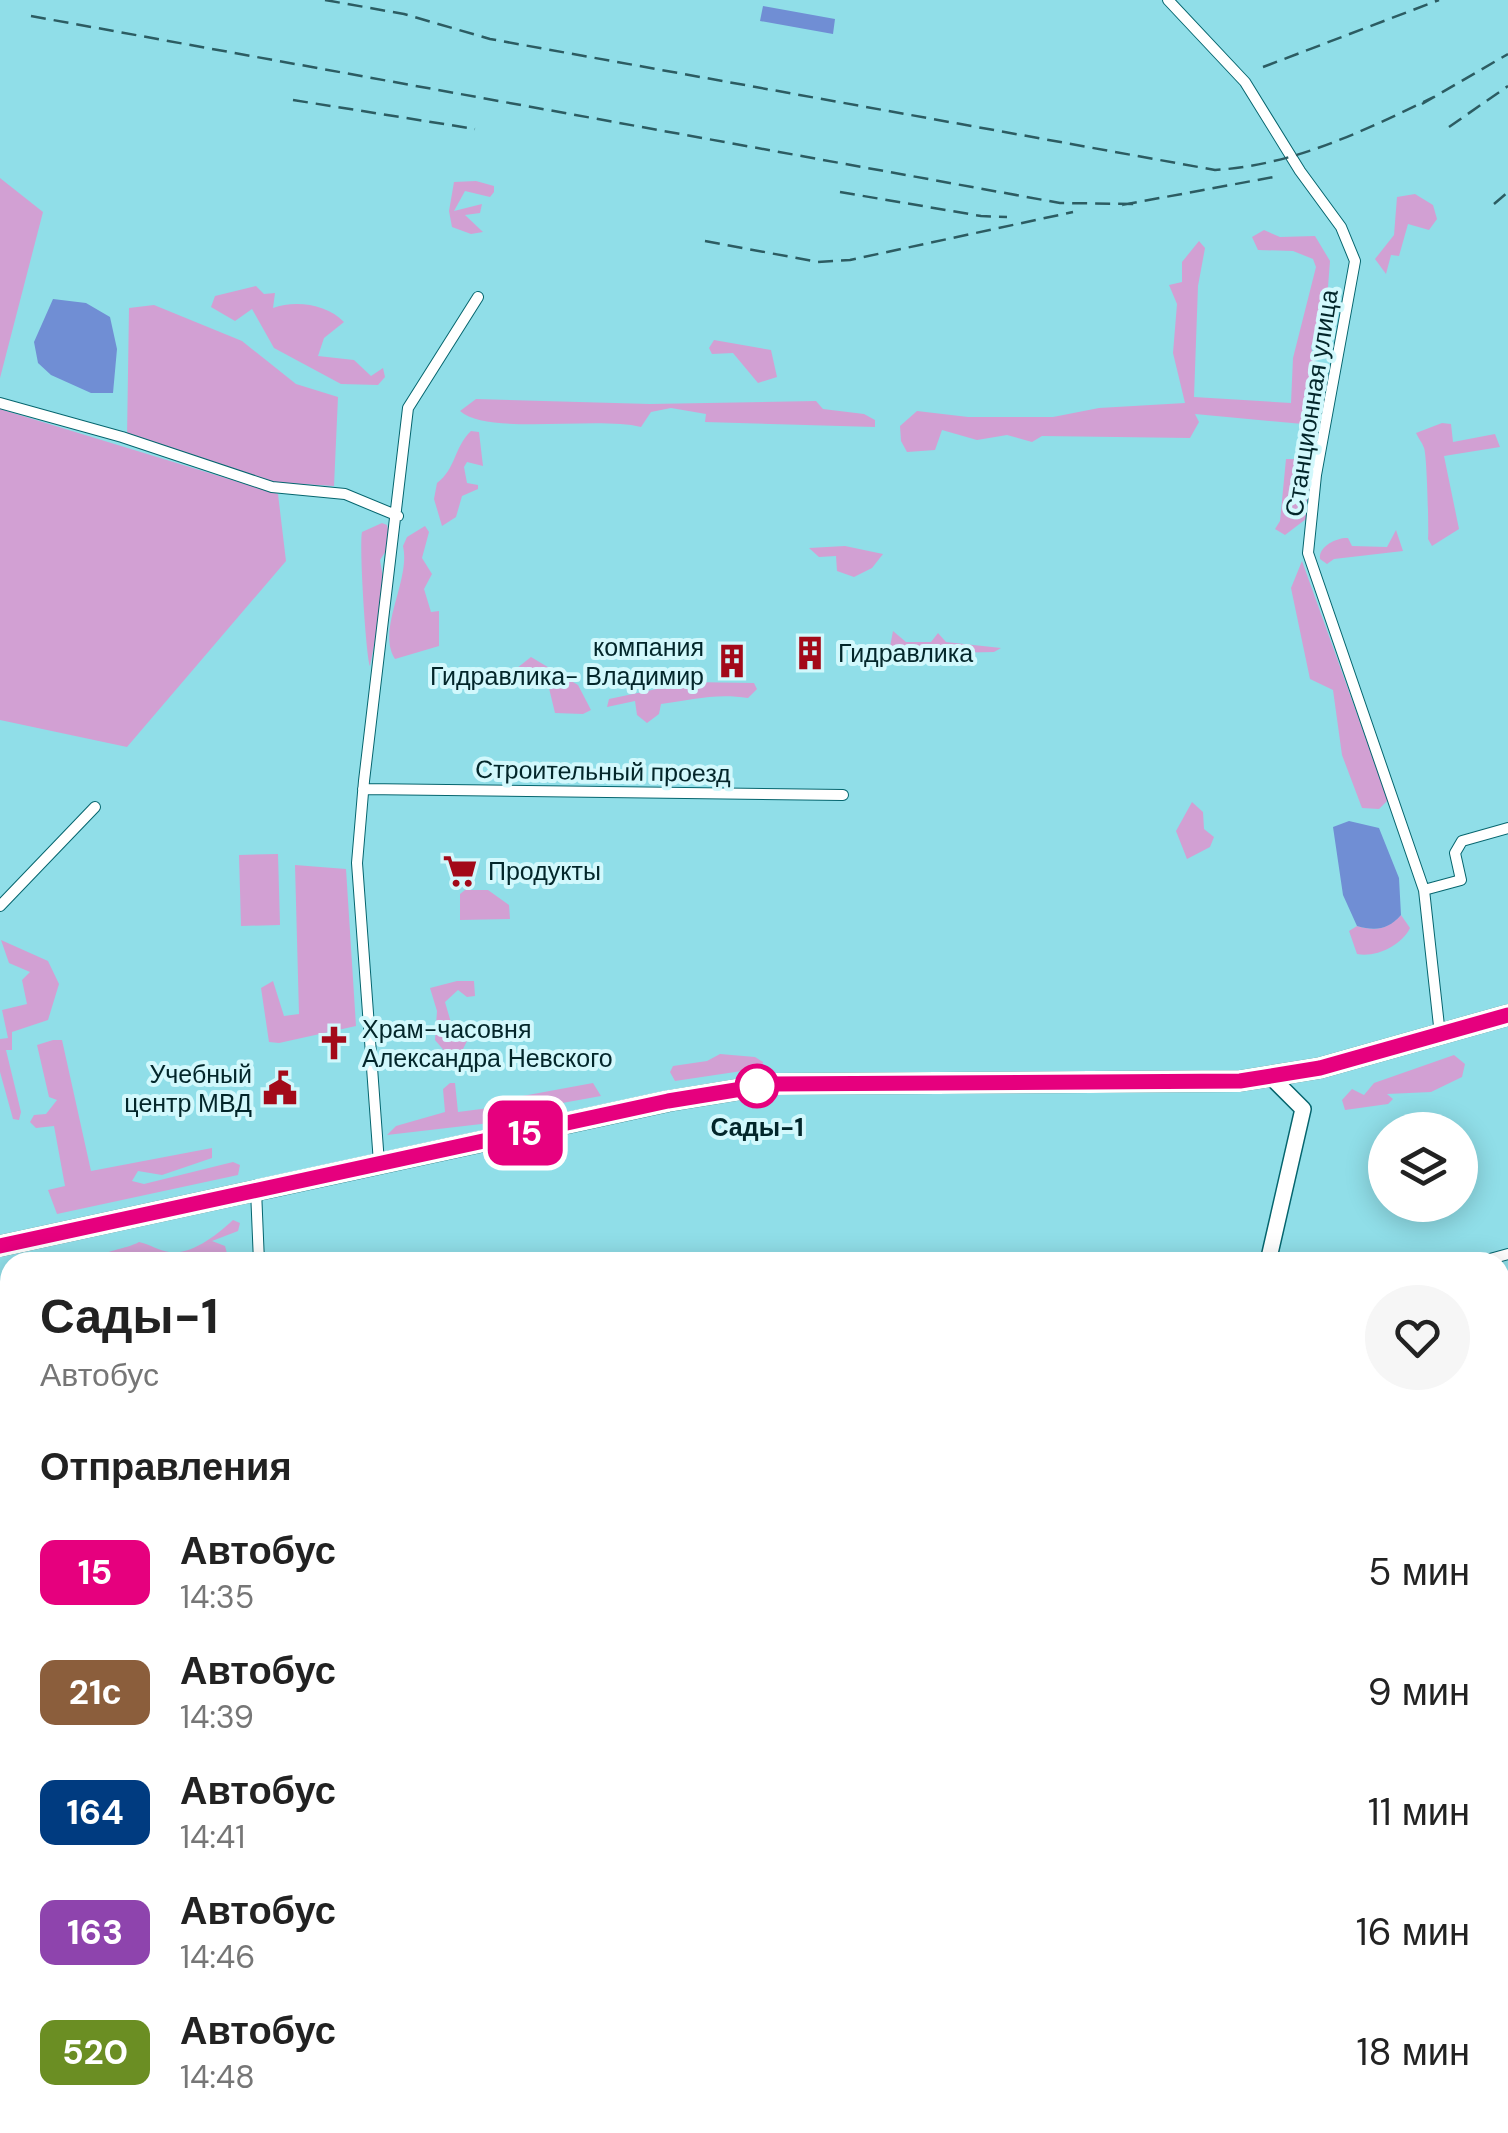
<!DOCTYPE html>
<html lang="ru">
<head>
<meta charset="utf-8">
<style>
  :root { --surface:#fff; --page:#f6f6f6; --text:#222; --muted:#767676 }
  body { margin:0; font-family:"DM Sans",sans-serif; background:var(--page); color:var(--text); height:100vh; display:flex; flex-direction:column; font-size:38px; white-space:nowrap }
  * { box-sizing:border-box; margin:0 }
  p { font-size:32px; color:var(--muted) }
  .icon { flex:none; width:55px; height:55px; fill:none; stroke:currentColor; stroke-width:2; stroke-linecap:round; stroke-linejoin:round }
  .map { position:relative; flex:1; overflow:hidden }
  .side { position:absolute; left:0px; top:1252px; width:1510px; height:882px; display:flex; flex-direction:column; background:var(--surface); border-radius:30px 30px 0 0; box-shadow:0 5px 25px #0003 }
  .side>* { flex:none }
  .badge { padding:0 20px; border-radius:15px; font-size:35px; line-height:65px }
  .tools { position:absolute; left:1368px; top:1112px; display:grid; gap:20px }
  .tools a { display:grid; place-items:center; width:110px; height:110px; border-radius:50%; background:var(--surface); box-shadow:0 5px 25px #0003; font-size:50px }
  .map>.badge { position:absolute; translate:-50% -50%; box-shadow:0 0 0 5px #fff }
  h2 { padding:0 40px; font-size:38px; line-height:90px }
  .round { display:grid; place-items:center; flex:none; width:105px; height:105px; border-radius:52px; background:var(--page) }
  .overview { display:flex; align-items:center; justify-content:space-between; height:170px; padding:0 40px }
  h1 { font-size:48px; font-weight:700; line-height:75px }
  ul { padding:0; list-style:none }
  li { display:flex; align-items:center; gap:30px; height:120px; padding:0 40px }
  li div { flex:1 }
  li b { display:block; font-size:38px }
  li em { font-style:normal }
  li .badge { min-width:110px; font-weight:700; text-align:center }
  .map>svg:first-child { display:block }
  .green { fill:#d2a0d3 }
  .water { fill:#708ed4 }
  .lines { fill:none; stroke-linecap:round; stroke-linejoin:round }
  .street-casing { stroke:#05656e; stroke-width:12 }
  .secondary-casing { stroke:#05656e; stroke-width:18 }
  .highway-casing { stroke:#05656e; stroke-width:22 }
  .street { stroke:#fff; stroke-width:10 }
  .secondary { stroke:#fff; stroke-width:15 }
  .highway { stroke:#fff; stroke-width:20 }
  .rail { stroke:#2c5c62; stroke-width:2.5; stroke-dasharray:15 8; stroke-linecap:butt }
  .line-casing { stroke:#fff; stroke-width:22 }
  .line { stroke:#e6007e; stroke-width:15 }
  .stop-dot { fill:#fff; stroke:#e6007e; stroke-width:5 }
  .labels { text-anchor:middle; stroke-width:8; stroke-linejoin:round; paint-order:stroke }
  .street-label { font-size:25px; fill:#03262a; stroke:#d2f8fc }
  .poi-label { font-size:25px; fill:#03262a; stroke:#d2f8fc; text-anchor:start }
  .stop-label { font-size:25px; font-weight:bold; fill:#03262a; stroke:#d2f8fc }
</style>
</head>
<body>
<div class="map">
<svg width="1508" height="2133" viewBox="0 0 1508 2133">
  <rect width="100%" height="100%" fill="#90dee8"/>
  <path class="green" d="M0,178L43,212L0,378Z
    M476,181L494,186V192L490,197L465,191L454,211L482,204L480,213L465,215L483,232L471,234L452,227L449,211L454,182Z
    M1415,194L1433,205L1437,219L1429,230L1408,224L1399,256L1391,255L1386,274L1375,259L1394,235L1397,197Z
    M1264,230L1280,237L1315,236L1330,261L1326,313L1311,347L1316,366L1303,424L1195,414L1199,422L1190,438L1042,436L1032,442L1007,435L977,440L942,430L935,450L907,452L901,441L900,426L917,411L968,417H1053L1099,408L1185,403L1173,353L1177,304L1169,285L1182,282V262L1199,241L1205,248L1198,286L1194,397L1291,403L1293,358L1316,267L1313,259L1293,251L1258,250L1252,237Z
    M256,286L264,294L275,293L273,308C295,300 327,304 344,322L324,338L318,356L354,360L371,376L383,368L385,377L378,385L341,384L274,348L252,309L235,321L211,307L215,296Z
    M154,305L242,341L296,384L338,397L334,486L268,482L127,437L129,308Z
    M714,340L771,350L777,377L758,383L733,353L712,354L709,348Z
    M476,399L650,404L816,401L823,409L864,414L875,420V427L705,422L706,414L671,408L651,412L641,427C595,416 489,436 460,411Z
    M0,409L278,494L286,561L127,747L0,720Z
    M1442,423L1451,424L1453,442L1495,434L1500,447L1444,456L1459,529L1432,546L1428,539C1429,533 1427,454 1424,448C1422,442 1418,438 1416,433Z
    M471,431L479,432L483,466L467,462L464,467L467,483L478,485V489L462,496L456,517L442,526L434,499L437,483C456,469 454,447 471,431Z
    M1286,459H1301L1308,487L1306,519L1285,535L1275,529L1280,521Z
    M382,523L387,525L391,543L380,560L385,589L370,666C366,655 359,545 362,532Z
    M425,526L429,532L422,558L432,574L424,589L431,612L439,611V646L395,659C376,630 411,580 403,546L407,537Z
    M1396,530L1403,551L1334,559L1327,564L1320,559C1318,546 1338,537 1348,538L1352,546L1387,547Z
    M845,546L883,554L872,568L854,577L837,571L836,556L819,557L809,548Z
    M1302,561L1388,800L1379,809L1362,808L1342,755L1333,690L1310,679L1291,588Z
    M893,631L906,642H931L938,633L946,642L1001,648L994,652L898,654L889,652Z
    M531,657L578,685L591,710L583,714L555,713L548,684L537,678H517L512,672Z
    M690,682L754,683L757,689L748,698C715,693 692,700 661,704L659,714L647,723L637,715L635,701L607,707L609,699Z
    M1192,802L1203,812L1204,829L1214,837L1210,847L1187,859L1176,831Z
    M278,854L280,925L241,926L239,855Z
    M295,865L346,869L356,1026L279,1043L269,1042L261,988L273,981L284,1016L299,1014Z
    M465,890H488L509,905L510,919L460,920V894Z
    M1401,915L1410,928C1402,945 1376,958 1357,954L1349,931L1357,926C1375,931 1387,930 1401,915Z
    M1,940L48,961L59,984L48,1020L12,1032V1050H6L21,1112L19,1120L13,1119L0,1072V1039L8,1038L2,1010L27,1004L22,980L30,972L9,963Z
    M457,981H474L475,996L467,997L458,990L445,1002L452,1026L465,1031L468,1039L463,1049L447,1054L435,1040L437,1011L430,988Z
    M53,1040H62L91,1171L212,1148V1158L162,1175L138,1171L132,1181L144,1184L233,1162L240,1165L238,1175L57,1214L48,1190L65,1186L54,1126L36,1128L30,1122L34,1115L46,1114L57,1100L49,1097L37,1045Z
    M720,1054L755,1057L763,1062L762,1068L675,1081L670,1072L673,1066L707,1061Z
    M1454,1055L1465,1064L1462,1077L1431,1092L1387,1094L1393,1099L1388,1104L1345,1110L1342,1100L1352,1089L1364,1095L1374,1083Z
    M450,1083H455L458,1112L489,1108L493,1114L490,1123L387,1135L396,1126L445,1112L443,1089Z
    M593,1083L601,1096L518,1111L511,1107L517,1097Z
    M233,1220L240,1223L238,1231L212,1241L225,1246L228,1257L95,1262C103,1249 125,1250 139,1242C149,1244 160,1251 169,1252C191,1256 218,1234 233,1220Z"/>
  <path class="water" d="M763,6L835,19L833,34L760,21Z
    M53,299L86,303L110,317L117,349L113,393H91L51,375L38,363L34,342Z
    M1349,821L1379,828L1399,878L1401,915C1388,930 1375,931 1357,926L1343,895L1333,827Z"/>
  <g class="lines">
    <g class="street-casing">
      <path id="street" d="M1168,0L1245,82L1300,171L1341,227L1355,261L1316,475L1308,553L1424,890L1440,1035
        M0,403L122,437L272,487L345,494L398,516
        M363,789L843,795
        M1424,890L1461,880L1455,853L1462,841L1508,828
        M0,906L95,807
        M379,1163L357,863L364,781L408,408L478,297
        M256,1190L259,1262
        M1479,1262L1508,1254
        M0,1371L10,1369
        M0,1443L10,1441
        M0,1573L10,1571
        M0,1689L10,1688
        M1286,2125L1291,2133
        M1480,2125L1486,2133"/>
    </g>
    <g class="secondary-casing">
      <path id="secondary" d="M1268,1262L1303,1109L1272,1078
        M1500,1471L1508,1473
        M1500,1801H1508
        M0,1836H10"/>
    </g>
    <g class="highway-casing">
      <path id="highway" d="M0,1246L669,1101L772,1084L1240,1081L1320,1068L1508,1015"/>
    </g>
    <use href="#street" class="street"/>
    <use href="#secondary" class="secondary"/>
    <use href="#highway" class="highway"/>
    <path class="rail" d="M325,0L404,14L490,39L1215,170C1295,165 1363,131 1434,97
      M31,16L1060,203L1135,204
      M1263,67L1439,0
      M293,100L475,129
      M1422,104L1508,54
      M1449,127L1508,86
      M840,192L981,216L1007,217
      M1494,204L1508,192
      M1122,205L1279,176
      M705,241L818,262L850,260L1073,212"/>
  </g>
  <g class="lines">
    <g class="line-casing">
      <path id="line" d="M0,1246L668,1101L772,1084L1240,1081L1320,1068L1508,1015"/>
    </g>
    <use href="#line" class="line"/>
  </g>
  <defs>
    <g id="building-bare" transform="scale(2.7)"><path d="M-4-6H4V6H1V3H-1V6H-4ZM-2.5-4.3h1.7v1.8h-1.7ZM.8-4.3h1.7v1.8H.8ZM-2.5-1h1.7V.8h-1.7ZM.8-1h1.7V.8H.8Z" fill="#a30919" stroke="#d2f8fc" stroke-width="2.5" paint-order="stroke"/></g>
    <g id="supermarket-bare" transform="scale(2.7)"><path d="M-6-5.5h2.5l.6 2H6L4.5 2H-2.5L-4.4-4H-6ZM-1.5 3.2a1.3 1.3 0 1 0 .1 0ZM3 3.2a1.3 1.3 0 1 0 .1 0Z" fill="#a30919" stroke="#d2f8fc" stroke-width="2.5" paint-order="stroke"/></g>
    <g id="church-bare" transform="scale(2.7)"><path d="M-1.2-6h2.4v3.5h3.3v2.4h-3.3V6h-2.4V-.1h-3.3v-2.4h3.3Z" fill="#a30919" stroke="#d2f8fc" stroke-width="2.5" paint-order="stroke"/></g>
    <g id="civic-bare" transform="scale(2.7)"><path d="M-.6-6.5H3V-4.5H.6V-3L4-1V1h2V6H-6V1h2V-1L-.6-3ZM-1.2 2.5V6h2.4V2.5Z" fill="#a30919" stroke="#d2f8fc" stroke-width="2.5" paint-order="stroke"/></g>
  </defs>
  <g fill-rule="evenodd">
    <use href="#building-bare" x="810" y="653"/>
    <use href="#building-bare" x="732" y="661"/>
    <use href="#supermarket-bare" x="460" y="871"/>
    <use href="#church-bare" x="334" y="1043"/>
    <use href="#civic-bare" x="280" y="1088"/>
  </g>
  <circle class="stop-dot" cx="757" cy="1086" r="20"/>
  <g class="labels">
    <g class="street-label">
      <text transform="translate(1311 403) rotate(-81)" y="9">Станционная улица</text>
      <text transform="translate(603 771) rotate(1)" y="9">Строительный проезд</text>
    </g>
    <g class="poi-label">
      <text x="704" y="656" text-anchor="end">компания<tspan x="704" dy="29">Гидравлика- Владимир</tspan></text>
      <text x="838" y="662">Гидравлика</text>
      <text x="488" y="880">Продукты</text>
      <text x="362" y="1038">Храм-часовня<tspan x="362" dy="29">Александра Невского</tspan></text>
      <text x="252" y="1083" text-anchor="end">Учебный<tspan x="252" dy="29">центр МВД</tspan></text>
    </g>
    <g class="stop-label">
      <text x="757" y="1136">Сады-1</text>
    </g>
  </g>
</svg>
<div class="tools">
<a><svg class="icon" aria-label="layers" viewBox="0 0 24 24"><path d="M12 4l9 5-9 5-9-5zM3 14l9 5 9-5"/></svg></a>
</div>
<b class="badge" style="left:525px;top:1133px;background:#e6007e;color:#fff">15</b>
<section class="side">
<div class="overview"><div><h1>Сады-1</h1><p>Автобус</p></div><a class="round"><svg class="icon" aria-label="heart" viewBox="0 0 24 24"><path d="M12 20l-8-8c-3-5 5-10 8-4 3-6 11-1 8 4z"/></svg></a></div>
<h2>Отправления</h2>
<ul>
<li><span class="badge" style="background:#e6007e;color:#fff">15</span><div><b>Автобус</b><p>14:35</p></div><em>5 мин</em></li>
<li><span class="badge" style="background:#8b5e3c;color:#fff">21с</span><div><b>Автобус</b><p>14:39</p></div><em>9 мин</em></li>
<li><span class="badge" style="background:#003b80;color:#fff">164</span><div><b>Автобус</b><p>14:41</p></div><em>11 мин</em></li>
<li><span class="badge" style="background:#8e44ad;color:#fff">163</span><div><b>Автобус</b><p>14:46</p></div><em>16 мин</em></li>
<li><span class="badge" style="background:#6b8e23;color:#fff">520</span><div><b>Автобус</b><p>14:48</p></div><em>18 мин</em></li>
</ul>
</section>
</div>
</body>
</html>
